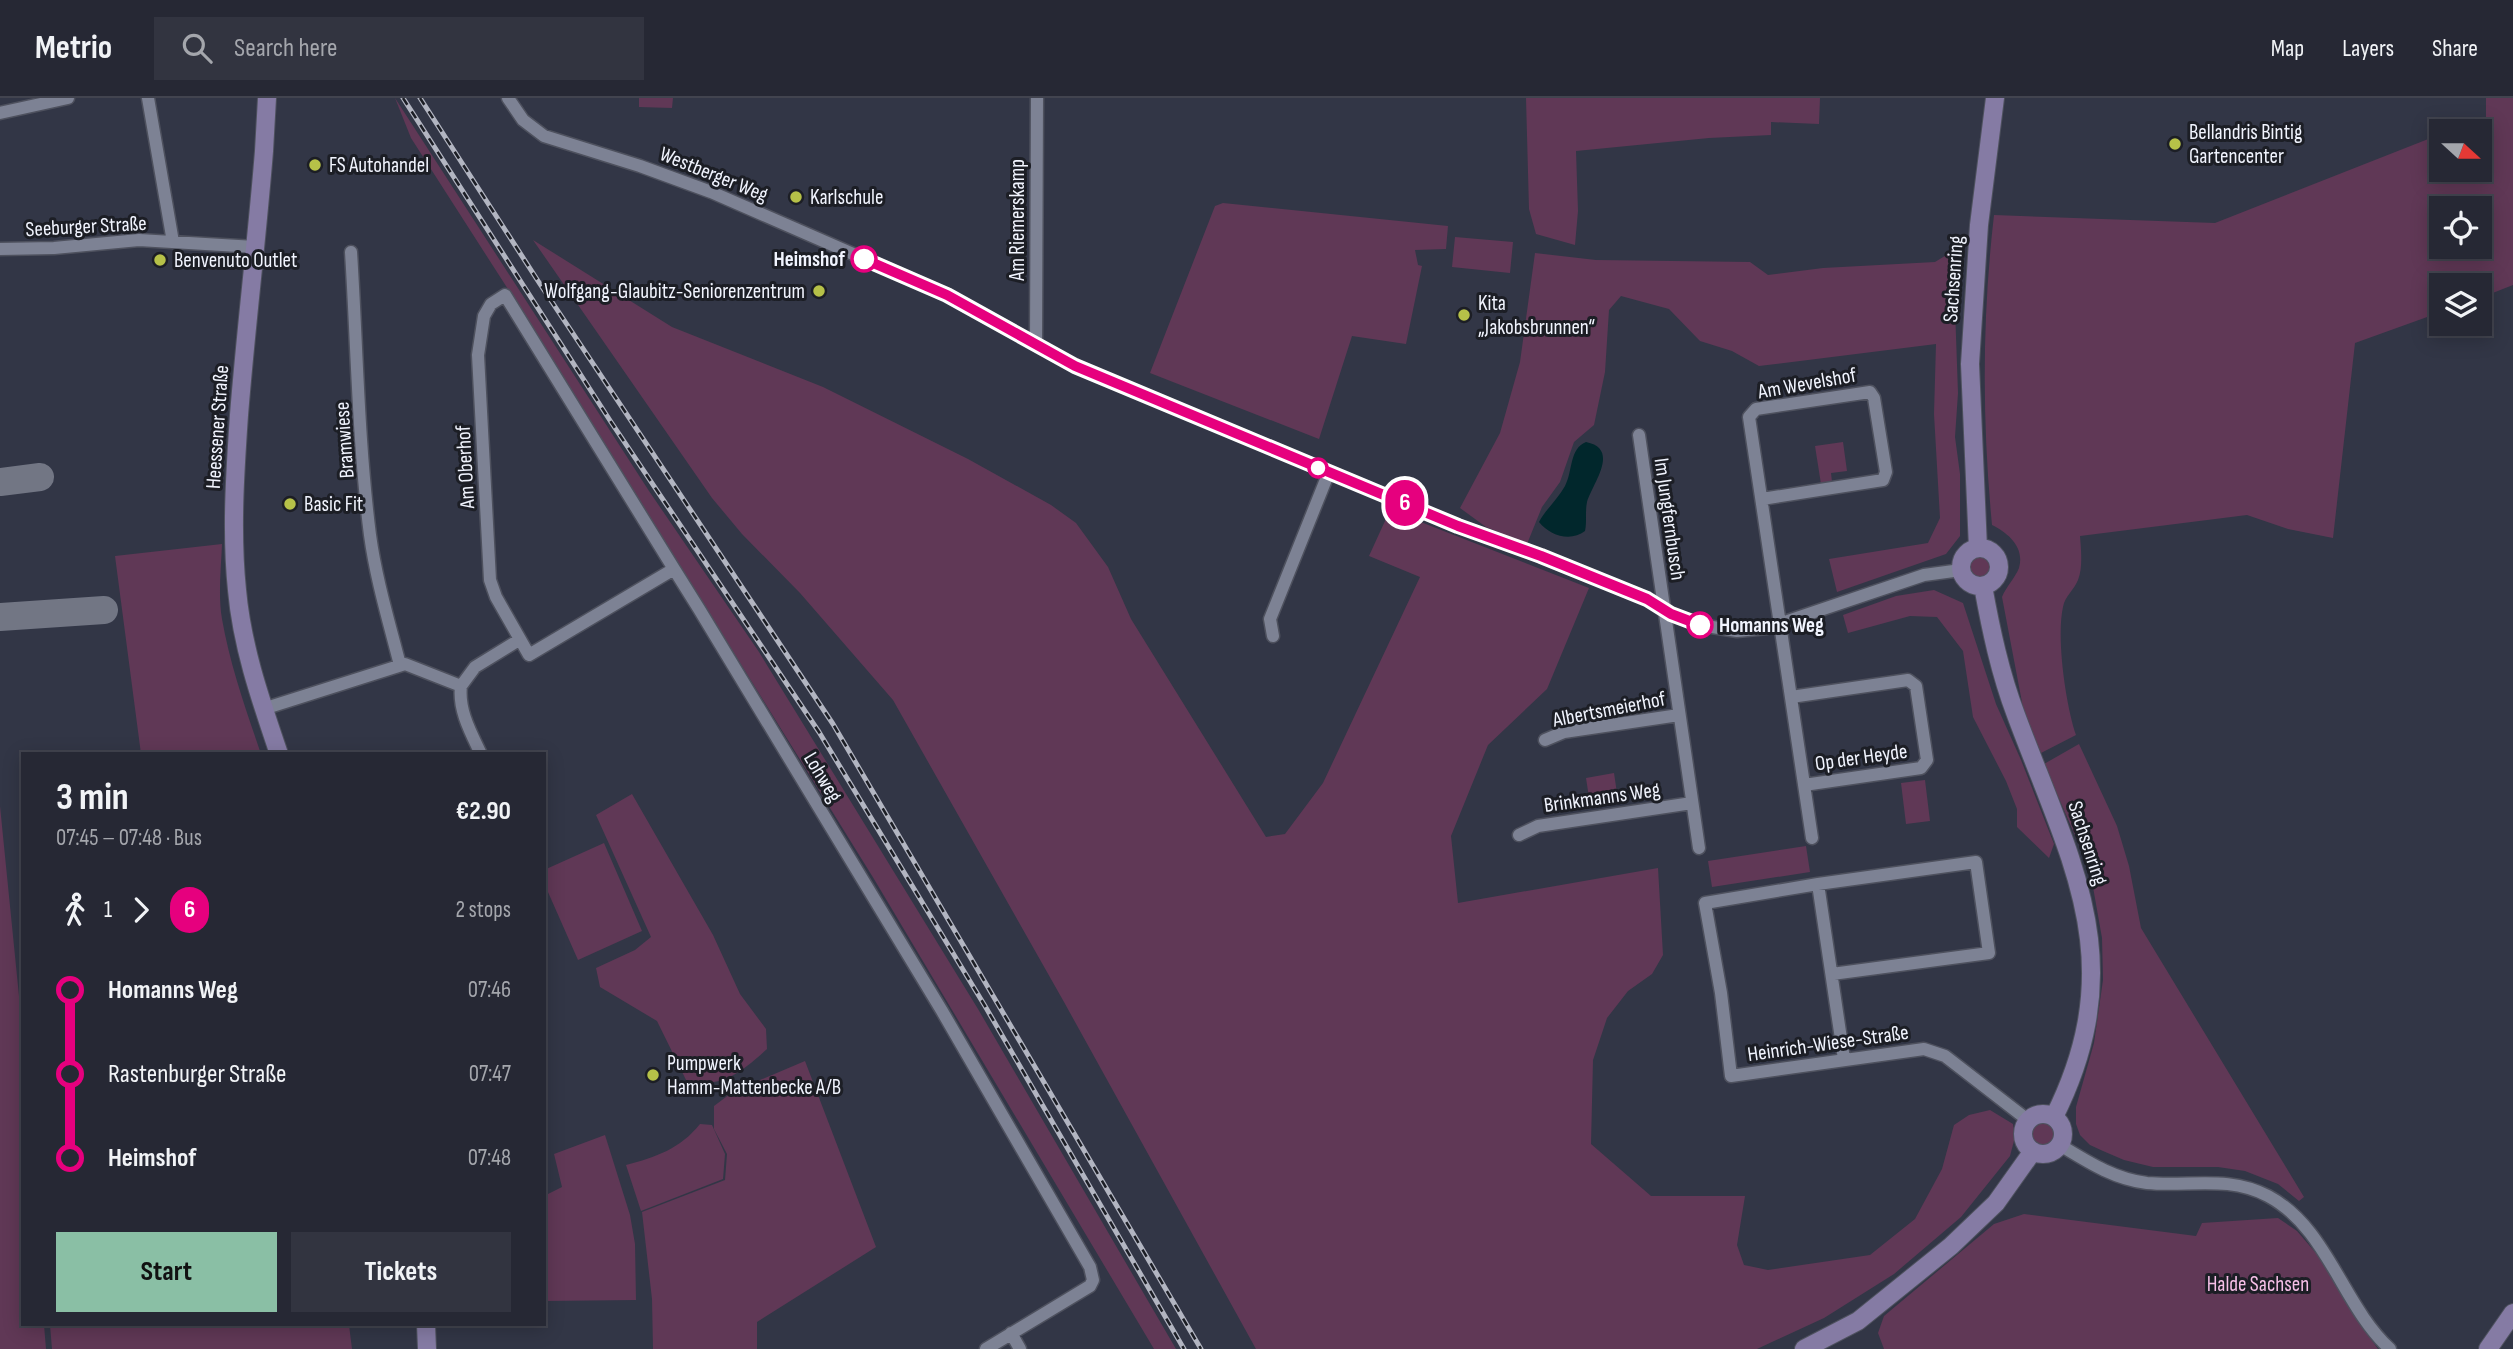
<!DOCTYPE html>
<html lang="en">
<head>
<meta charset="utf-8">
<style>
  :root { --surface:#262834; --page:#323440; --text:#f1f3f6; --muted:#a4a6ac; --line:#42444f; --accent:#8abfa5 }
  body { margin:0; font-family:"Sofia Sans Condensed",sans-serif; background:var(--page); color:var(--text); height:100vh; display:flex; flex-direction:column; font-size:26px; white-space:nowrap }
  * { box-sizing:border-box; margin:0 }
  p { font-size:23px; color:var(--muted) }
  .icon { flex:none; width:38px; height:38px; fill:none; stroke:currentColor; stroke-width:2; stroke-linecap:round; stroke-linejoin:round }
  .map { position:relative; flex:1; overflow:hidden }
  .drawer { position:absolute; left:21px; top:654px; width:525px; height:574px; display:flex; flex-direction:column; background:var(--surface); border-radius:0px; box-shadow:0 4px 18px #0003,0 0 0 2px var(--line) }
  .drawer>* { flex:none }
  .badge { padding:0 14px; border-radius:23px; font-size:24px; line-height:46px }
  .needle { width:46px; rotate:111deg }
  .tools { position:absolute; left:2429px; top:21px; display:grid; gap:14px }
  .tools a { display:grid; place-items:center; width:63px; height:63px; border-radius:0px; background:var(--surface); box-shadow:0 4px 18px #0003,0 0 0 2px var(--line); font-size:35px }
  .map>.badge { position:absolute; translate:-50% -50%; box-shadow:0 0 0 4px #fff }
  .legs { display:flex; align-items:center; gap:10px; height:77px; padding:0 35px; font-size:23px }
  .legs p { margin-inline-start:auto }
  .summary { display:flex; align-items:center; justify-content:space-between; height:119px; padding:0 35px }
  h1 { font-size:38px; font-weight:700; line-height:52px }
  .action { display:flex; gap:14px; margin-top:auto; padding:14px 35px }
  .action a { flex:1; height:80px; border-radius:0px; background:var(--accent); color:#111; font-size:28px; font-weight:700; line-height:80px; text-align:center }
  .action a+a { background:var(--page); color:var(--text) }
  ul { padding:0 35px; list-style:none }
  li { display:flex; align-items:center; gap:24px; height:84px; font-size:26px }
  li i { display:grid; place-items:center; width:10px; height:100%; margin:0 9px; background:currentColor }
  li i::after { content:''; width:18px; height:18px; margin:-9px; border:5px solid; border-radius:50%; background:var(--surface) }
  li p { margin-inline-start:auto }
  li:first-child i { background:linear-gradient(#0000 50%,currentColor 0) }
  li:last-child i { background:linear-gradient(currentColor 50%,#0000 0) }
  header { display:flex; align-items:center; gap:42px; box-sizing:border-box; height:98px; padding:0 35px; background:var(--surface); border-bottom:2px solid var(--line) }
  header strong { font-size:33px }
  nav { display:flex; gap:38px; margin-inline-start:auto; font-size:24px }
  .search { width:490px; height:63px; background:var(--page); display:flex; align-items:center; gap:18px; box-sizing:border-box; padding:0 24px; border-radius:0px; color:var(--muted); font-size:26px }
  .map>svg:first-child { display:block }
  .green { fill:#603856; fill-rule:evenodd }
  .water { fill:#01272c }
  .lines { fill:none; stroke-linecap:round; stroke-linejoin:round }
  .taxiway { stroke:#727684; stroke-width:28 }
  .street-casing { stroke:#4e515e; stroke-width:15 }
  .secondary-casing { stroke:#4e515e; stroke-width:20 }
  .street { stroke:#7d8294; stroke-width:12 }
  .secondary { stroke:#857ba4; stroke-width:18 }
  .rail-casing { stroke:#b2b5c1; stroke-width:5 }
  .rail { stroke:#1c1e25; stroke-width:2.5; stroke-dasharray:8; stroke-linecap:butt }
  .line-1-casing { stroke:#fff; stroke-width:16 }
  .line-1 { stroke:#e6007e; stroke-width:10 }
  .poi-dot { fill:#b6c148; stroke:#1c1e25; stroke-width:2.5 }
  .stop-1-dot { fill:#fff; stroke:#e6007e; stroke-width:3.5 }
  .labels { text-anchor:middle; stroke-width:6; stroke-linejoin:round; paint-order:stroke }
  .poi-label { font-size:21px; fill:#f1f4fe; stroke:#1c1e25; text-anchor:start }
  .street-label { font-size:21px; fill:#f1f4fe; stroke:#1c1e25 }
  .stop-label { font-size:21px; font-weight:bold; fill:#f1f4fe; stroke:#1c1e25; text-anchor:end }
  .park-label { font-size:21px; fill:#f6bfe7; stroke:#1c1e25 }
</style>
</head>
<body>
<header>
<strong>Metrio</strong>
<div class="search"><svg class="icon" aria-label="search" viewBox="0 0 24 24"><circle cx="10" cy="10" r="6"/><path d="M15 15l6 6"/></svg>Search here</div>
<nav><a>Map</a><a>Layers</a><a>Share</a></nav>
</header>
<div class="map">
<svg width="2513" height="1251" viewBox="0 0 2513 1251">
  <rect width="100%" height="100%" fill="#323646"/>
  <path class="green" d="M395,0L649,393L759,554L978,911L1176,1251H1154L874,781L529,224L411,40Z
    M639,0H673L672,10L639,9Z
    M1526,0H1820L1819,26L1771,24V37L1709,40L1576,53L1578,113L1575,147L1536,136L1529,111Z
    M2486,0H2513V187L2480,200V187H2441V214L2355,245L2333,440L2288,431L2247,417L2080,438C2081,452 2083,469 2078,482C2074,492 2065,498 2063,509C2056,540 2066,608 2076,637L2041,655L2025,620L2002,499C2006,489 2015,480 2019,470C2025,449 2008,435 1992,427C1982,323 1982,221 1994,117L2215,125L2441,36V72H2480V33H2449L2486,19ZM2441,110H2480V149H2441Z
    M1223,105L1448,128L1446,151L1415,152L1418,167L1422,168L1406,246L1352,238L1319,341L1150,275L1215,108Z
    M1455,139L1513,144L1510,175L1452,169Z
    M533,142L672,229L823,289L968,361L1051,407L1076,425L1108,469L1131,521L1266,739L1285,736L1323,685L1420,479L1369,458L1390,412L1589,490L1547,591L1488,647L1451,738L1458,805L1658,770L1663,857L1652,876L1628,893L1607,920L1593,962L1591,1046L1651,1098H1745L1737,1147L1744,1167L1768,1172L1870,1157L1915,1121L1942,1071L1954,1027L1969,1017L1990,1012L2013,1026L2015,1039L2010,1058L1961,1119L1894,1176L1824,1220L1757,1251H1256L1064,904L893,602L800,495L742,436L712,400Z
    M1953,153L1958,295L1955,339L1960,376V438L1946,456L1837,494L1829,461L1928,445L1940,420L1934,316L1936,246L1759,268L1732,253L1700,243L1669,211L1621,198L1609,212L1605,274L1594,327L1574,344L1560,384L1542,409L1527,446L1486,429L1460,410L1500,335L1520,264L1535,155L1596,162L1750,164L1768,177L1823,170L1935,164Z
    M1843,344L1847,373L1831,375L1832,384L1821,386L1815,348Z
    M222,446C221,471 218,497 222,521C230,567 246,612 261,656H141L115,458Z
    M1969 469a12 12 0 1 1 24 0a12 12 0 1 1-24 0Z
    M1934,492L1963,505L1996,606L2021,662L2054,746L2049,760L2017,729V711L2006,683L1973,619L1963,553L1937,519L1910,518L1848,535L1843,517L1896,498Z
    M2079,646L2117,728L2129,768L2141,830L2304,1099L2299,1103L2278,1086L2245,1073L2218,1069H2153L2124,1062L2103,1053L2090,1047L2080,1037L2076,1026V1009L2094,945L2103,882L2102,840L2090,772L2044,666Z
    M1614,675L1618,702L1590,706L1586,680Z
    M1925,682L1930,723L1906,726L1901,685Z
    M632,696L713,837L740,896L766,931L767,951C740,975 726,987 688,986L657,923L600,889L596,870L635,852L651,839L596,717Z
    M0,708L23,938V1227H44L46,1251H0Z
    M604,745L642,833L578,862L544,785V772Z
    M1806,748L1810,774L1712,789L1708,763Z
    M805,963L876,1149L757,1224V1251H653L652,1201L642,1114L725,1082L727,1056L714,1031V1008L734,993Z
    M2032 1036a12 12 0 1 1 24 0a12 12 0 1 1-24 0Z
    M700,1026L712,1027L725,1056L723,1081L641,1113L626,1067C656,1059 680,1051 700,1026Z
    M605,1037L630,1117L635,1146L636,1202L544,1203V1098L562,1089L554,1056Z
    M2024,1116L2196,1138L2202,1125L2278,1120L2297,1133L2333,1175L2360,1226L2378,1251H1884L1878,1235L1884,1218L1994,1126Z
    M50,1227H349L352,1251H52Z"/>
  <path class="water" d="M1586,344C1621,351 1592,386 1587,404C1585,413 1587,424 1585,433C1571,444 1550,438 1539,424C1546,411 1558,401 1565,388C1573,373 1569,351 1586,344Z"/>
  <g class="lines">
    <path class="taxiway" d="M0,384L40,379
      M0,519L104,512"/>
    <g class="street-casing">
      <path id="street" d="M148,0L173,144
        M508,0L523,22L544,38L640,68L711,94L947,197L1075,268L1458,428L1541,458L1647,501L1671,516L1700,527L1737,533L1767,530L1924,477L1961,472
        M0,15L68,0
        M0,151L54,150L139,142L255,149
        M351,154C357,248 358,343 370,437C376,481 389,524 400,567
        M1036,245L1037,0
        M1639,337L1699,750
        M1762,401L1883,382L1886,374L1874,300L1870,294L1756,311L1749,319L1812,740
        M674,471L529,557L496,499L490,482L478,257L484,218L491,206L505,197L674,471L699,511L942,913L1090,1169L1093,1182L1090,1188L986,1251
        M1273,538L1270,521L1329,374
        M461,588L475,569L519,542
        M1791,599L1908,582L1916,588L1927,662L1921,670L1804,687
        M263,611L405,566L461,588C458,612 471,635 481,656
        M1545,642L1564,634L1679,617
        M1519,737L1538,728L1692,705
        M1818,786L1844,961
        M1832,876L1989,855L1976,764L1818,786L1705,805L1721,895L1731,978L1924,951L1945,958L2029,1023
        M2060,1047C2088,1064 2114,1081 2147,1085C2189,1089 2228,1077 2268,1098C2328,1130 2342,1207 2390,1251
        M1011,1235L1020,1251"/>
    </g>
    <g class="secondary-casing">
      <path id="secondary" d="M267,0L264,53C257,141 246,229 239,317C235,375 231,434 237,492C242,549 261,603 279,656
        M1961 469a19 19 0 1 1 38 0a19 19 0 1 1-38 0Z
        M1978,450L1970,266L1979,127L1995,0
        M1983,488C1991,532 2000,575 2016,617C2071,765 2132,863 2054,1019
        M2023 1036a20 20 0 1 1 40 0a20 20 0 1 1-40 0Z
        M426,1227L427,1251
        M1804,1251L1858,1223L1951,1148L1996,1105L2033,1053
        M2488,1251L2513,1215"/>
    </g>
    <use href="#street" class="street"/>
    <use href="#secondary" class="secondary"/>
    <g class="rail-casing">
      <path id="rail" d="M403,0L611,324L819,634L985,908L1184,1251
        M420,0L540,186L833,626L1201,1251"/>
    </g>
    <use href="#rail" class="rail"/>
  </g>
  <g class="lines">
    <g class="line-1-casing">
      <path id="line-1" d="M864,161L947,197L1075,268L1458,428L1541,458L1647,501L1671,516L1700,527"/>
    </g>
    <use href="#line-1" class="line-1"/>
  </g>
  <g class="poi-dot">
    <circle cx="2175" cy="46" r="7"/>
    <circle cx="315" cy="67" r="7"/>
    <circle cx="796" cy="99" r="7"/>
    <circle cx="160" cy="162" r="7"/>
    <circle cx="819" cy="193" r="7"/>
    <circle cx="1464" cy="217" r="7"/>
    <circle cx="290" cy="406" r="7"/>
    <circle cx="653" cy="977" r="7"/>
  </g>
  <g class="stop-1-dot">
    <circle cx="864" cy="161" r="12"/>
    <circle cx="1318" cy="370" r="9"/>
    <circle cx="1700" cy="527" r="12"/>
  </g>
  <g class="labels">
    <g class="poi-label">
      <text x="2189" y="41">Bellandris Bintig<tspan x="2189" dy="24">Gartencenter</tspan></text>
      <text x="329" y="74">FS Autohandel</text>
      <text x="810" y="106">Karlschule</text>
      <text x="174" y="169">Benvenuto Outlet</text>
      <text x="805" y="200" text-anchor="end">Wolfgang-Glaubitz-Seniorenzentrum</text>
      <text x="1478" y="212">Kita<tspan x="1478" dy="24">„Jakobsbrunnen“</tspan></text>
      <text x="304" y="413">Basic Fit</text>
      <text x="667" y="972">Pumpwerk<tspan x="667" dy="24">Hamm-Mattenbecke A/B</tspan></text>
    </g>
    <g class="street-label">
      <text transform="translate(714 76) rotate(22)" y="7">Westberger Weg</text>
      <text transform="translate(1017 122) rotate(-90)" y="7">Am Riemerskamp</text>
      <text transform="translate(86 128) rotate(-3)" y="7">Seeburger Straße</text>
      <text transform="translate(1953 181) rotate(-86)" y="7">Sachsenring</text>
      <text transform="translate(1807 285) rotate(-10)" y="7">Am Wevelshof</text>
      <text transform="translate(217 329) rotate(-86)" y="7">Heessener Straße</text>
      <text transform="translate(344 342) rotate(-94)" y="7">Bramwiese</text>
      <text transform="translate(465 369) rotate(-93)" y="7">Am Oberhof</text>
      <text transform="translate(1670 421) rotate(82)" y="7">Im Jungfernbusch</text>
      <text transform="translate(1609 611) rotate(-11)" y="7">Albertsmeierhof</text>
      <text transform="translate(1861 659) rotate(-8)" y="7">Op der Heyde</text>
      <text transform="translate(823 679) rotate(59)" y="7">Lohweg</text>
      <text transform="translate(1602 699) rotate(-8)" y="7">Brinkmanns Weg</text>
      <text transform="translate(2088 745) rotate(72)" y="7">Sachsenring</text>
      <text transform="translate(1828 945) rotate(-8)" y="7">Heinrich-Wiese-Straße</text>
    </g>
    <g class="stop-label">
      <text x="845" y="168">Heimshof</text>
      <text x="1719" y="534" text-anchor="start">Homanns Weg</text>
    </g>
    <g class="park-label">
      <text x="2258" y="1193">Halde Sachsen</text>
    </g>
  </g>
</svg>
<div class="tools">
<a><svg class="needle" viewBox="-14 -14 28 28"><path d="M0-13l5 13h-10z" fill="#e53935"/><path d="M0 13l5-13h-10z" fill="#a4a6ac"/></svg></a>
<a><svg class="icon" aria-label="locate" viewBox="0 0 24 24"><circle cx="12" cy="12" r="6"/><path d="M12 2v4M12 18v4M2 12h4M18 12h4"/></svg></a>
<a><svg class="icon" aria-label="layers" viewBox="0 0 24 24"><path d="M12 4l9 5-9 5-9-5zM3 14l9 5 9-5"/></svg></a>
</div>
<b class="badge" style="left:1405px;top:405px;background:#e6007e;color:#fff">6</b>
<section class="drawer">
<div class="summary"><div><h1>3 min</h1><p>07:45 – 07:48 · Bus</p></div><b>€2.90</b></div>
<div class="legs"><svg class="icon" aria-label="walk" viewBox="0 0 24 24"><circle cx="13" cy="4" r="2"/><path d="M13 8l-2 6 4 7M11 14l-3 7M7 12l3-4h3l4 4"/></svg>1<svg class="icon" aria-label="forward" viewBox="0 0 24 24"><path d="M9 5l7 7-7 7"/></svg><b class="badge" style="background:#e6007e;color:#fff">6</b><p>2 stops</p></div>
<ul>
<li><i style="color:#e6007e"></i><b>Homanns Weg</b><p>07:46</p></li>
<li><i style="color:#e6007e"></i><span>Rastenburger Straße</span><p>07:47</p></li>
<li><i style="color:#e6007e"></i><b>Heimshof</b><p>07:48</p></li>
</ul>
<div class="action"><a>Start</a><a>Tickets</a></div>
</section>
</div>
</body>
</html>
